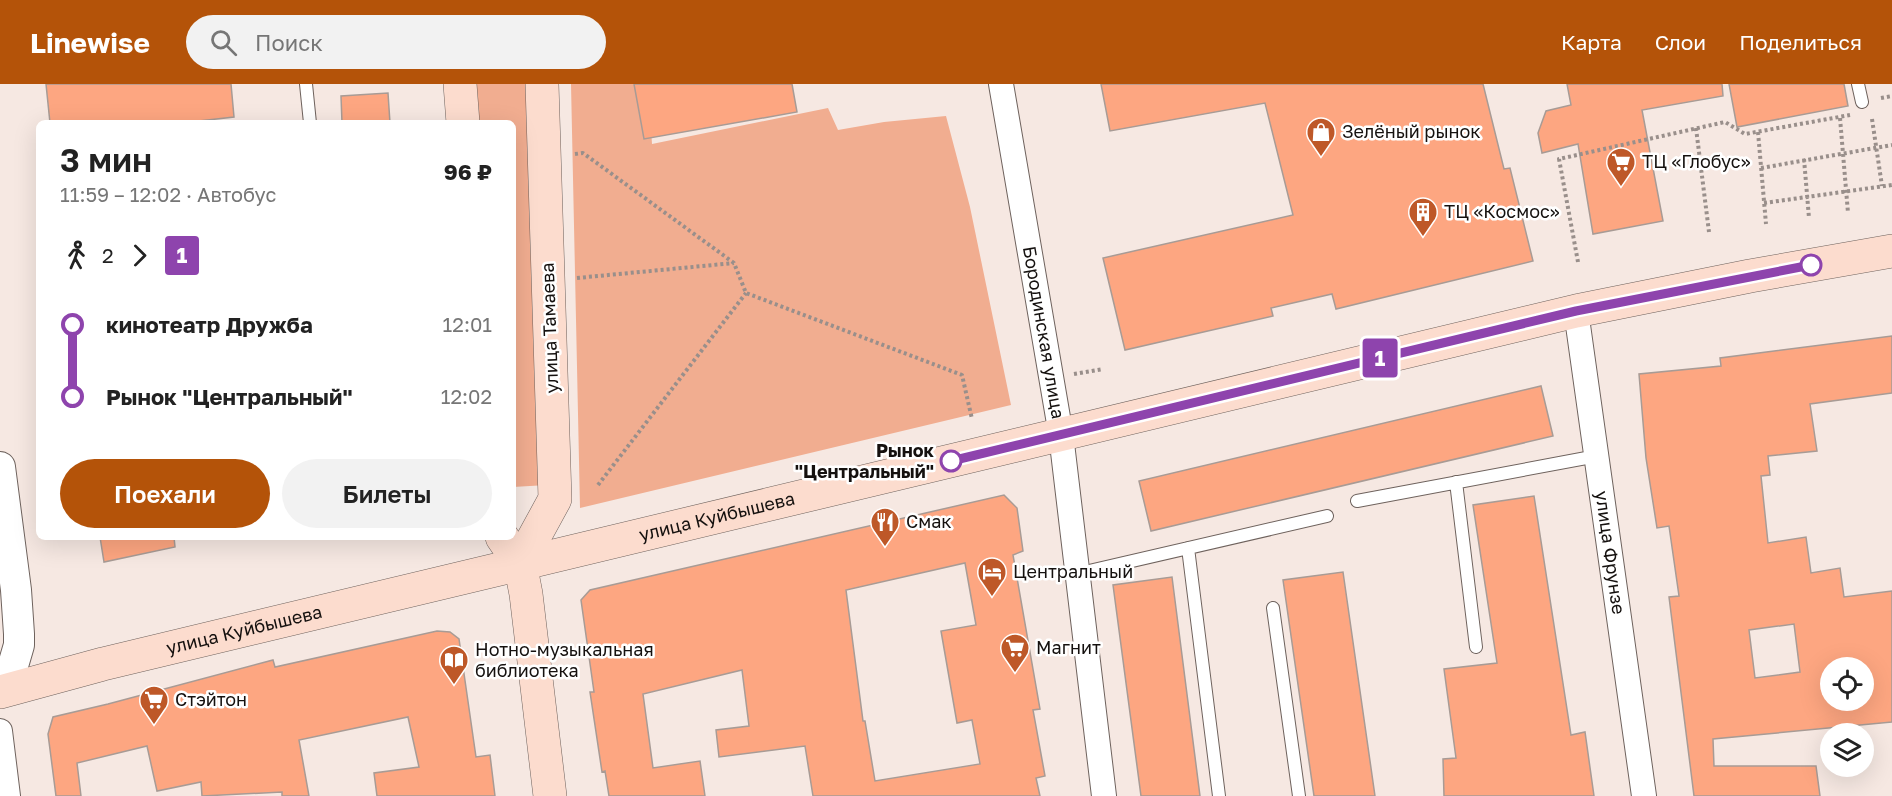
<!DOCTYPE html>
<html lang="ru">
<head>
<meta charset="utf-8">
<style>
  :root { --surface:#fff; --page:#f2f2f2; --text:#222; --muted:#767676; --accent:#b45309 }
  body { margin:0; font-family:"Golos Text",sans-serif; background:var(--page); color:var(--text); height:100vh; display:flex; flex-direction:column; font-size:22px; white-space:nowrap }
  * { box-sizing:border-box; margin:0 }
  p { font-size:20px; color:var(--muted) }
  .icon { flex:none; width:33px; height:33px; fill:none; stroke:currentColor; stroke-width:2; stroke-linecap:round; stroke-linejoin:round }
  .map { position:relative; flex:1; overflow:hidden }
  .panel { position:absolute; left:36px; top:36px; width:480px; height:420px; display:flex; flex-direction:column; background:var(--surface); border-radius:9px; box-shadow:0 6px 24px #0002 }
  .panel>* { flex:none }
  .badge { padding:0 12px; border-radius:4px; font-size:21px; line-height:39px }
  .controls { position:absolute; left:1820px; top:573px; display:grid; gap:12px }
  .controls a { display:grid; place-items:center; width:54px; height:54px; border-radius:50%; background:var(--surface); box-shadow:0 6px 24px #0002; font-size:30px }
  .map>.badge { position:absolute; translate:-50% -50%; box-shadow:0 0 0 3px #fff }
  .legs { display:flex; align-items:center; gap:9px; height:66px; padding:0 24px; font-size:20px }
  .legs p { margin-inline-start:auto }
  .headline { display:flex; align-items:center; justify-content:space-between; height:102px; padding:0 24px }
  h1 { font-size:33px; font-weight:600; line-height:45px }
  .action { display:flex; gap:12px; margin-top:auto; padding:12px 24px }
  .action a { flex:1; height:69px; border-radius:36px; background:var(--accent); color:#fff; font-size:24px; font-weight:600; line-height:69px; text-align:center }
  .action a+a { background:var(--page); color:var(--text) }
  ul { padding:0 24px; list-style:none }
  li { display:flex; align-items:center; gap:21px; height:72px; font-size:22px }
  li i { display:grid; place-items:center; width:9px; height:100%; margin:0 8px; background:currentColor }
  li i::after { content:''; width:15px; height:15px; margin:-8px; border:4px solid; border-radius:50%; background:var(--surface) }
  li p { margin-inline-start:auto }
  li:first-child i { background:linear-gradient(#0000 50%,currentColor 0) }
  li:last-child i { background:linear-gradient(currentColor 50%,#0000 0) }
  header { display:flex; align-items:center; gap:36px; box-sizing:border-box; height:84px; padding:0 30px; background:var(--accent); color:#fff }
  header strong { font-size:28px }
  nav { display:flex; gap:33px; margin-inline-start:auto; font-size:21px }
  .search { width:420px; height:54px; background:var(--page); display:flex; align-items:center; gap:15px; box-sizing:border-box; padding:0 21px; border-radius:33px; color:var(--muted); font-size:22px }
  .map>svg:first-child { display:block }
  .green { fill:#f1ad90 }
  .building { fill:#fda681; stroke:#a89b95; stroke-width:1.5; fill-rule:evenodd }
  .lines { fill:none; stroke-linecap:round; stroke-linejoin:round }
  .service-casing { stroke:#6e625d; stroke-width:14 }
  .minor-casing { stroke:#6e625d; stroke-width:26 }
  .tertiary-casing { stroke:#6e625d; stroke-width:32 }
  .secondary-casing { stroke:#6e625d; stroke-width:34 }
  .path { stroke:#998f8b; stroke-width:4; stroke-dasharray:3 3; stroke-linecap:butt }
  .service { stroke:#fff; stroke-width:12 }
  .minor { stroke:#fff; stroke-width:24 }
  .tertiary { stroke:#fff; stroke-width:30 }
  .secondary { stroke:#fcdcce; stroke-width:33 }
  .line-1-casing { stroke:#fff; stroke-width:14 }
  .line-1 { stroke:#8e44ad; stroke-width:9 }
  .stop-1-dot { fill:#fff; stroke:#8e44ad; stroke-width:3 }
  .labels { text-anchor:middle; stroke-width:5; stroke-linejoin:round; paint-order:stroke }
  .poi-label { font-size:18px; fill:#15110f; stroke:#fff; text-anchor:start }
  .street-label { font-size:18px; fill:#15110f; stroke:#fff }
  .stop-label { font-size:18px; font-weight:bold; fill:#15110f; stroke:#fff; text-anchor:end }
</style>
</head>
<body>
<header>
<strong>Linewise</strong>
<div class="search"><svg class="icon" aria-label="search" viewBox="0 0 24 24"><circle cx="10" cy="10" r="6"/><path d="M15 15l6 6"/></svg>Поиск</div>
<nav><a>Карта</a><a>Слои</a><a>Поделиться</a></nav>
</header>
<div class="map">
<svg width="1892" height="712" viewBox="0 0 1892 712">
  <rect width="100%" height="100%" fill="#f6e8e2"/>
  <path class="green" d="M474,0H526L547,401L513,403V39H476Z
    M571,0H648L652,60L828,24L838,46L884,38L946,32L970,123L1011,321L580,424Z"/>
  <path class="building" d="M46,0H231L234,33L181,39H50Z
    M634,0H792L797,28L644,55Z
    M1101,0H1483L1504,85L1510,84L1533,177L1336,225L1332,210L1271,224L1273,232L1125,266L1103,174L1293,131L1265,19L1110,47Z
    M1567,0H1722L1723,12L1642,26L1663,137L1593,150L1578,60L1542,69L1538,49L1546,27L1571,21Z
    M1729,0H1844L1848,22L1737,43Z
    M388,9L390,39H342L341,12Z
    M1892,252V309L1810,320L1817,367L1768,372L1770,391L1761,392L1768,459L1806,453L1811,489L1840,484L1844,513L1892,507V638L1713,655L1714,682H1816L1820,712H1694L1669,513L1679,512L1669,442L1657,444L1646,374L1639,290L1721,282L1720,274ZM1794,540L1800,588L1755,594L1749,546ZM1830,584H1863V616H1830Z
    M1541,302L1553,352L1151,447L1139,397Z
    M1004,411L1017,424L1023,467L1013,471L1040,625L1033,626L1045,692L1036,694L1040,712H813L805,662L719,673L716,646L749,642L742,586L643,610L653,684L700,677L705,712H609L605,687L602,688L590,608H594L581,516L590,506ZM965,479L976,541L941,547L957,639L972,636L980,680L875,697L865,637H863L846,506Z
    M1534,412L1571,651L1585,648L1594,712H1444L1443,675L1456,674L1444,585L1497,579L1473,421Z
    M100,453H174L175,463L104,478Z
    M1343,488L1375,712H1314L1283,496Z
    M1172,493L1200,712H1141L1113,501Z
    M437,547L450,548L459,555L476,673L490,671L495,712H377L374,689L419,683L408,633L299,656L309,712H282V708L202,712L201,698L157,707L147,662L77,679L81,712H56L48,650L53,633L108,620L273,576L275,583Z"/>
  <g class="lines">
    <g class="service-casing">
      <path id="service" d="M306,0L310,39
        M1858,0L1862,18
        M1456,398L1476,563
        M1357,417L1597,372
        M1188,464L1219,712
        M1076,490L1327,432
        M1273,524L1299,712"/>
    </g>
    <g class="minor-casing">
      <g id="minor">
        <path id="s1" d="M1001,0L1061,351L1104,712"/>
        <path id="s2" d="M1576,227L1644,712"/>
        <path d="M0,647L8,712"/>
      </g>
    </g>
    <g class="tertiary-casing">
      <path id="tertiary" d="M0,383L16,506L19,550V561L12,585L3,607"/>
    </g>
    <g class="secondary-casing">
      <g id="secondary">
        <path d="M460,0L463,39"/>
        <path d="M502,453L520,479L526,510L550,712"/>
        <path d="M520,479L555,415L542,0"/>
        <path id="s3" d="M0,608L103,580L1576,227L1750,192L1892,167"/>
      </g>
    </g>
    <path class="path" d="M1881,14L1892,12
      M1840,34L1848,129
      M1872,35L1882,102
      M1696,44L1709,148
      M1758,48L1766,140
      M575,70L583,69L734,179L746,209L962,291L972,335
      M1804,75L1809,134
      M1761,84L1892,61
      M1764,119L1892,101
      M1578,178L1559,75L1725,38L1745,50L1850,31
      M577,194L734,179
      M1074,290L1103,285
      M598,401L746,209"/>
    <use href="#service" class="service"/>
    <use href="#minor" class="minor"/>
    <use href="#tertiary" class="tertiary"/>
    <use href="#secondary" class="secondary"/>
  </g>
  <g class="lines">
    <g class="line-1-casing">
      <path id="line-1" d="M951,377L1576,227L1811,181"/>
    </g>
    <use href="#line-1" class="line-1"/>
  </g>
  <defs>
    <g id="shop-pin" transform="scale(1.5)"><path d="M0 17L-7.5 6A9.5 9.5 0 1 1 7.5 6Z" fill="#be5828" stroke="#fff"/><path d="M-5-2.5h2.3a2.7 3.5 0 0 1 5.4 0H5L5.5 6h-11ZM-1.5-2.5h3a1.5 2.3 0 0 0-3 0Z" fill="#fff"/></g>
    <g id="supermarket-pin" transform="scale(1.5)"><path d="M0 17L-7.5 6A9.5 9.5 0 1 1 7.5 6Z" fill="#be5828" stroke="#fff"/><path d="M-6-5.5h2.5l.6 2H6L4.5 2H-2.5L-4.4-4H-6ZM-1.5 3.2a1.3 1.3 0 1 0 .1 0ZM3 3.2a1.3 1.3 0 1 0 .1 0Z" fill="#fff"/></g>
    <g id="building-pin" transform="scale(1.5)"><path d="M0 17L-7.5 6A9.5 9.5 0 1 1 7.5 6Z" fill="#be5828" stroke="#fff"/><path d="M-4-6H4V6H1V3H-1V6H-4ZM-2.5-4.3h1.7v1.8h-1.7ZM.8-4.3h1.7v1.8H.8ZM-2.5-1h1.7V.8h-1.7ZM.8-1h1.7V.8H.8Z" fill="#fff"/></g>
    <g id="restaurant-pin" transform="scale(1.5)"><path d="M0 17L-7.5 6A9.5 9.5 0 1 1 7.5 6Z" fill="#be5828" stroke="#fff"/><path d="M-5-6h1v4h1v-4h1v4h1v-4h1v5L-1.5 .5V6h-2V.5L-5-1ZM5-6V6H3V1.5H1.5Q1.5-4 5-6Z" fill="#fff"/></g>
    <g id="hotel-pin" transform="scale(1.5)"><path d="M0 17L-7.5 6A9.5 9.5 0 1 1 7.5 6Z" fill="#be5828" stroke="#fff"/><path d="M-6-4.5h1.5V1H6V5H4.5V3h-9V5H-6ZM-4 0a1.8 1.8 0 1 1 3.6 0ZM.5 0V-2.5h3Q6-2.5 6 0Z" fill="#fff"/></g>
    <g id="library-pin" transform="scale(1.5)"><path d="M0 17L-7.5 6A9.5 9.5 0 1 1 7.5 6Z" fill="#be5828" stroke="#fff"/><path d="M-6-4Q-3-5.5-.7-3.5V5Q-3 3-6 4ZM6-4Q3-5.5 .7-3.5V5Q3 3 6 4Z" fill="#fff"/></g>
  </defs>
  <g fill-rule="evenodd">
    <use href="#shop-pin" x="1321" y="48"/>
    <use href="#supermarket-pin" x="1621" y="78"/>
    <use href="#building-pin" x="1423" y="128"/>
    <use href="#restaurant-pin" x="885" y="438"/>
    <use href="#hotel-pin" x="992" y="488"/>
    <use href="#supermarket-pin" x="1015" y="564"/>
    <use href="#library-pin" x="454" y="576"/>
    <use href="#supermarket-pin" x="154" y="616"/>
  </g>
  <g class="stop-1-dot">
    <circle cx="1811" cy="181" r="10"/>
    <circle cx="951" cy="377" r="10"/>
  </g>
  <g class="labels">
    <g class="poi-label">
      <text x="1342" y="54">Зелёный рынок</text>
      <text x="1642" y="84">ТЦ «Глобус»</text>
      <text x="1444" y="134">ТЦ «Космос»</text>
      <text x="906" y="444">Смак</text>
      <text x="1013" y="494">Центральный</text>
      <text x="1036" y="570">Магнит</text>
      <text x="475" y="572">Нотно-музыкальная<tspan x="475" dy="21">библиотека</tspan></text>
      <text x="175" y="622">Стэйтон</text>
    </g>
    <g class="street-label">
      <text transform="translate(550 244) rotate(-92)" y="6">улица Тамаева</text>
      <text dy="6" stroke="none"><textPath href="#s1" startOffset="252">Бородинская улица</textPath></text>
      <text dy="6" stroke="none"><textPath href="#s3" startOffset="738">улица Куйбышева</textPath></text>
      <text dy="6" stroke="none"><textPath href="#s2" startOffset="244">улица Фрунзе</textPath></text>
      <text dy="6" stroke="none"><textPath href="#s3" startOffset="252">улица Куйбышева</textPath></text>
    </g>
    <g class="stop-label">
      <text x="934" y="373">Рынок<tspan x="934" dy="21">"Центральный"</tspan></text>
    </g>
  </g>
</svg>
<div class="controls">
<a><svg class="icon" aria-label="locate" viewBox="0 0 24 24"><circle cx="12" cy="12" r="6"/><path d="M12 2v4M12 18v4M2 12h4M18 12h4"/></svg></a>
<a><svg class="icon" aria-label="layers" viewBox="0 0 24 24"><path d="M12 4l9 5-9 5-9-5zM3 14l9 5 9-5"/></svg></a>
</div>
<b class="badge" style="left:1380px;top:274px;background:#8e44ad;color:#fff">1</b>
<section class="panel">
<div class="headline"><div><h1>3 мин</h1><p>11:59 – 12:02 · Автобус</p></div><b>96 ₽</b></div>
<div class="legs"><svg class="icon" aria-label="walk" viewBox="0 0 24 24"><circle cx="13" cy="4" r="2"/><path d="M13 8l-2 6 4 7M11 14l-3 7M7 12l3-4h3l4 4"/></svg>2<svg class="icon" aria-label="forward" viewBox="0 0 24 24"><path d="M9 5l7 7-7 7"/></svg><b class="badge" style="background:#8e44ad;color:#fff">1</b></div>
<ul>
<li><i style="color:#8e44ad"></i><b>кинотеатр Дружба</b><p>12:01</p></li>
<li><i style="color:#8e44ad"></i><b>Рынок &quot;Центральный&quot;</b><p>12:02</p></li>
</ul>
<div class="action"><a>Поехали</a><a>Билеты</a></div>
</section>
</div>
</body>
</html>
